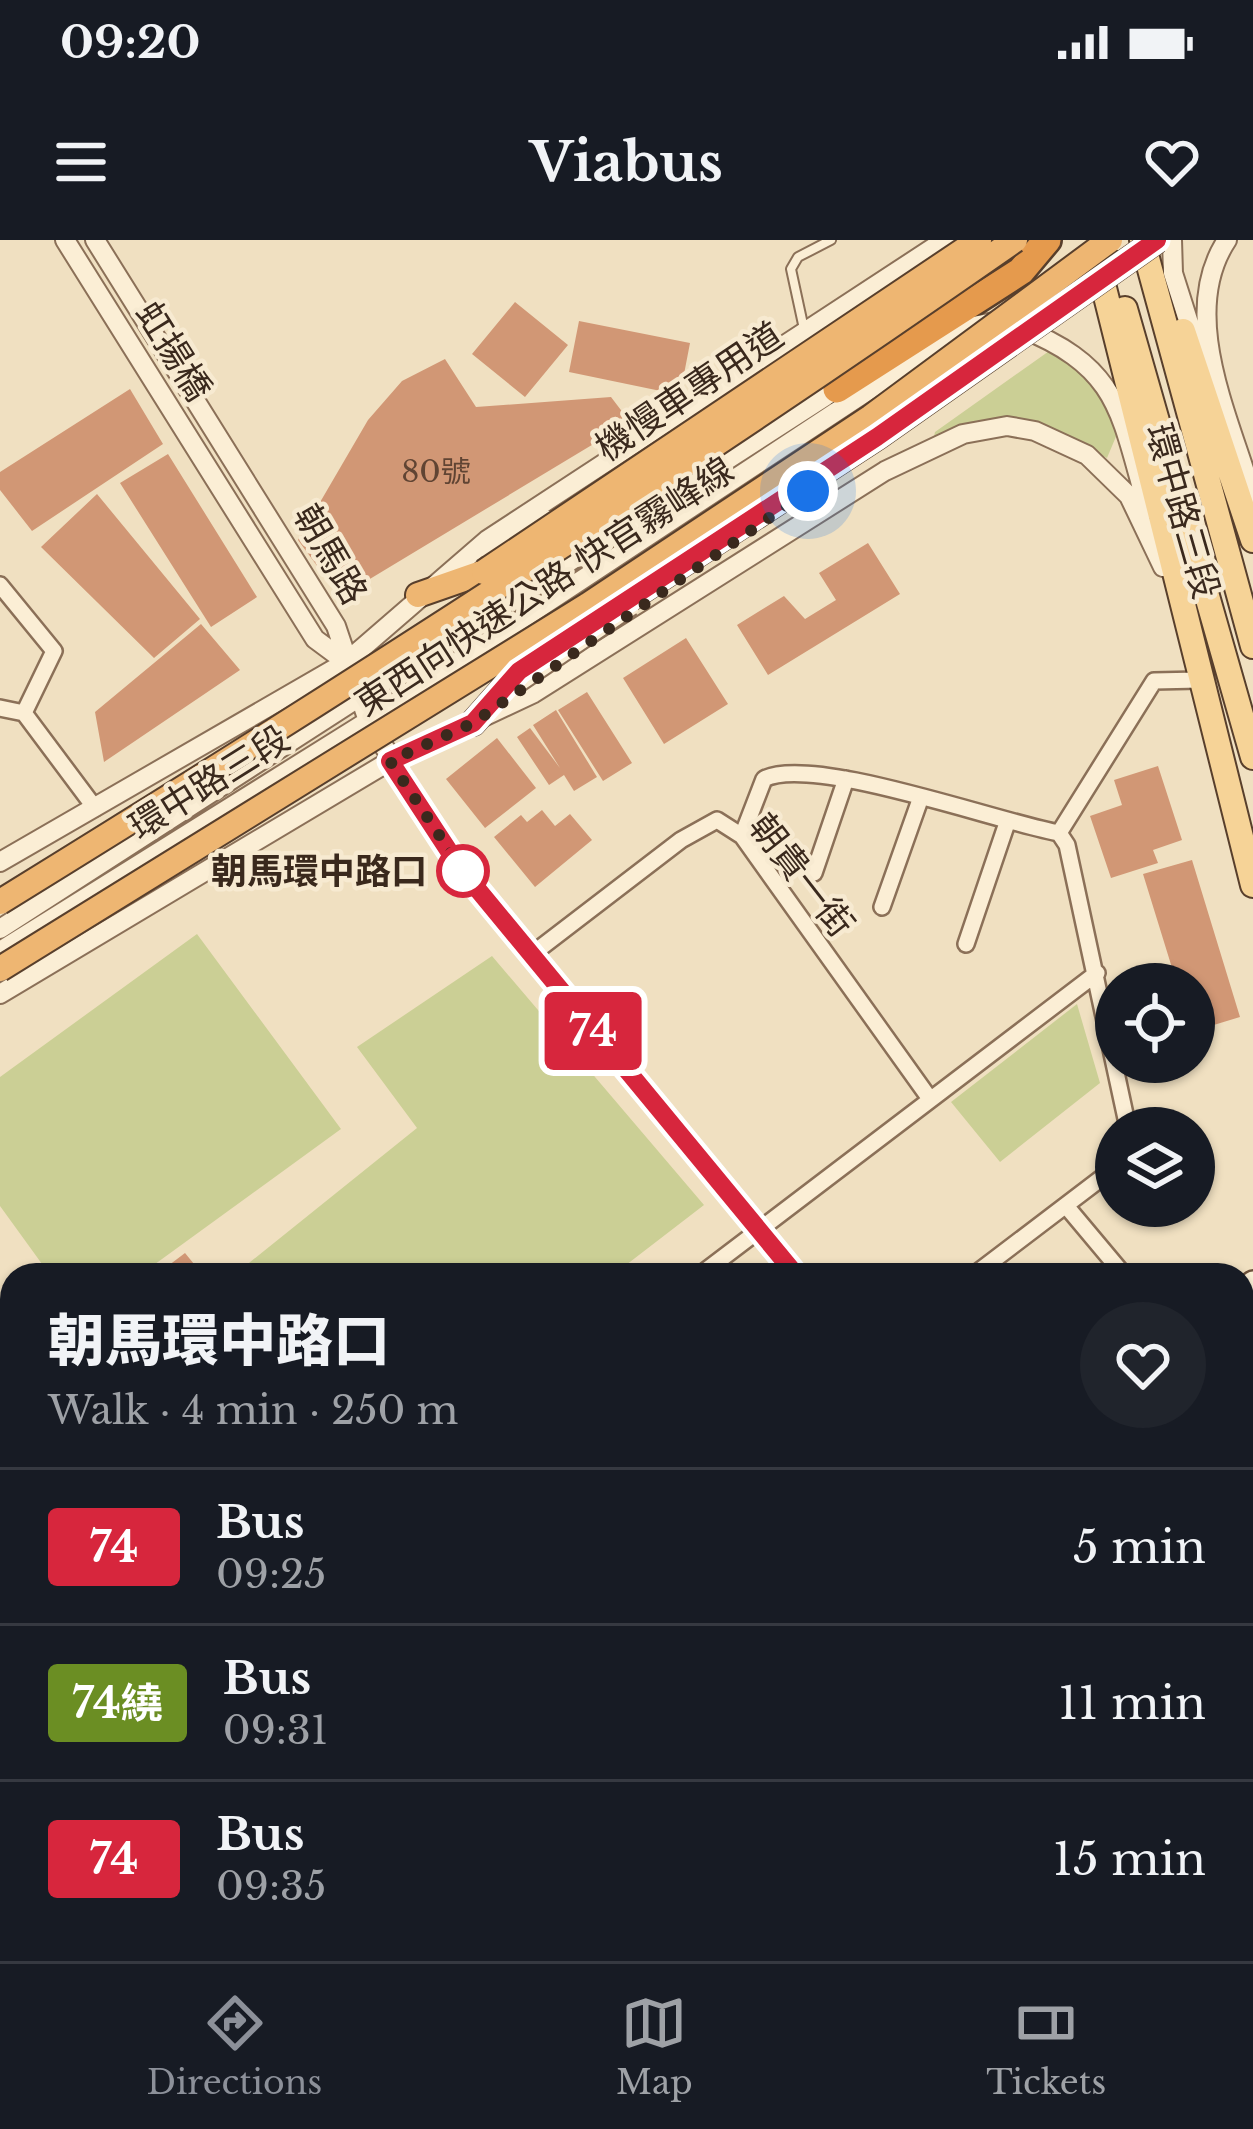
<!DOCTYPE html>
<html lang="en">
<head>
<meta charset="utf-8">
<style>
  :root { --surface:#171b24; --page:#20242c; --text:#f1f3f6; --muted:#9ea1a6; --line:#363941; --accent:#8c9099 }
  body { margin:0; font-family:"Libre Baskerville","Noto Sans TC",serif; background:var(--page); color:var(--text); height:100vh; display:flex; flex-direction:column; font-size:45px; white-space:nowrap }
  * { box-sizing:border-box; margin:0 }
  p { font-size:39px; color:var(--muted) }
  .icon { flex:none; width:66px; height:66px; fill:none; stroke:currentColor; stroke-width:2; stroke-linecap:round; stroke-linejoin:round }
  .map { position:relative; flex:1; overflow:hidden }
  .sheet { position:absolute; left:0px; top:1023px; width:1254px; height:699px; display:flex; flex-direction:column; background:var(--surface); border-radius:36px 36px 0 0; box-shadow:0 3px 9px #0004 }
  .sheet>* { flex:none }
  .badge { padding:0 24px; border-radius:9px; font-size:42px; line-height:78px }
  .buttons { position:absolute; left:1095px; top:723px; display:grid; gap:24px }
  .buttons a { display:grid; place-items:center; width:120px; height:120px; border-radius:50%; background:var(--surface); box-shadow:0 3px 9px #0004; font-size:60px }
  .you { position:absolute; width:60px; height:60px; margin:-30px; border:9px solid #fff; border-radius:50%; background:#1a73e8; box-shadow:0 0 0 18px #1a73e833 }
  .map>.badge { position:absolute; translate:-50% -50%; box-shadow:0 0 0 6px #fff }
  .round { display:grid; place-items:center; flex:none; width:126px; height:126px; border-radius:63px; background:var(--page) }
  .overview { display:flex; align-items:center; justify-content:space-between; height:204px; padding:0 48px }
  h1 { font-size:57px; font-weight:800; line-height:90px }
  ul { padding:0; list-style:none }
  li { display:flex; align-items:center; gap:36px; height:156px; padding:0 48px; border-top:3px solid var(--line) }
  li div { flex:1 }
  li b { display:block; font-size:45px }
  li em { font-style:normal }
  li .badge { min-width:132px; font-weight:700; text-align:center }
  .status { display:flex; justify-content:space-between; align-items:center; height:84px; padding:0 60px; background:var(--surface); direction:ltr }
  .status svg { height:33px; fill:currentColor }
  header { display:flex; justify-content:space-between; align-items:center; height:156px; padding:0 48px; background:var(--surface); font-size:54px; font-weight:800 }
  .tabs { display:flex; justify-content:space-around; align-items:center; height:168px; border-top:3px solid var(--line); background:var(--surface); font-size:33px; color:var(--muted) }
  .tabs a { display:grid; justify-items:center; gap:6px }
  .tabs .current { color:var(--accent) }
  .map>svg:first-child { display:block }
  .green { fill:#cbcf95 }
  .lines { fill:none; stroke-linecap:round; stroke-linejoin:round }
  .river { stroke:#a4c3b8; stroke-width:30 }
  .building { fill:#d19775 }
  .service-casing { stroke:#8b7058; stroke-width:12 }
  .minor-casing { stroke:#8b7058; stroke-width:20 }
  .tertiary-casing { stroke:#8b7058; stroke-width:22 }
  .secondary-casing { stroke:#6d513b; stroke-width:26 }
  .primary-casing { stroke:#583f2c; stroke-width:28 }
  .trunk-casing { stroke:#583f2c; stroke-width:28 }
  .motorway-casing { stroke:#583f2c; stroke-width:32 }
  .path { stroke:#8b7058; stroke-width:3; stroke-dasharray:9 6; stroke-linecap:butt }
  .service { stroke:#fbeed5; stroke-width:8 }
  .minor { stroke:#fbeed5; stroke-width:15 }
  .tertiary { stroke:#fbeed5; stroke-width:18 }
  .secondary { stroke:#fbeed5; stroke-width:21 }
  .primary { stroke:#f6d397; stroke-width:24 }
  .trunk { stroke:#eeb672; stroke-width:24 }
  .motorway { stroke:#e59a4d; stroke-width:27 }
  .service-bridge-casing { stroke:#8b7058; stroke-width:12; stroke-linecap:butt }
  .trunk-bridge-casing { stroke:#583f2c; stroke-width:28; stroke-linecap:butt }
  .service-bridge { stroke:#fbeed5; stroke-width:8 }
  .trunk-bridge { stroke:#eeb672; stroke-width:24 }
  .line-casing { stroke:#fff; stroke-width:27 }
  .line { stroke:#d7263d; stroke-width:18 }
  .walk { stroke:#3a291d; stroke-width:12; stroke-dasharray:0 21.6 }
  .stop-dot { fill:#fff; stroke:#d7263d; stroke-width:6 }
  .labels { text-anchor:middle; stroke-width:9; stroke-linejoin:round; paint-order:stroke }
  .number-label { font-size:30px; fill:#604433 }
  .street-label { font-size:36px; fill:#3a291d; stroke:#f7ead1 }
  .stop-label { font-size:36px; font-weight:bold; fill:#3a291d; stroke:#f7ead1; text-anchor:end }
</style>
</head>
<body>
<div class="status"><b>09:20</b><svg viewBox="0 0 49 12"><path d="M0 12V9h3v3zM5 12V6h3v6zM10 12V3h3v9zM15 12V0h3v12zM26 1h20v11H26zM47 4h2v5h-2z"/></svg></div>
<header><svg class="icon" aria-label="menu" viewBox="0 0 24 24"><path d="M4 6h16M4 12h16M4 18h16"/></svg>Viabus<svg class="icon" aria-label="heart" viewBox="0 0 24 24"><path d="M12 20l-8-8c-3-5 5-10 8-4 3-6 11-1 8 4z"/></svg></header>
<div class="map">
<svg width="1253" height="1721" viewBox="0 0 1253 1721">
  <rect width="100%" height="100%" fill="#f0e0c1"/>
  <path class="green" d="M1052,109L1083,127L1120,187L1107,218L1046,186L933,201L935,192Z
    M197,694L341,889L140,1035H50L0,966V837Z
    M492,716L704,965L613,1035H234L417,888L357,807Z
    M1077,764L1100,843L1000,922L951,862Z
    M0,1313L12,1317V1528L0,1537Z"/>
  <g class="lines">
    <path class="river" d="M0,1234L12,1238
      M1242,1603L1253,1600
      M462,1710L466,1721
      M906,1721L938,1710"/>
  </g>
  <path class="building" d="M515,62L568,105L525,157L472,114Z
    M579,81L690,103L680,155L569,132Z
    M445,119L476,167L611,157L630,182L340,357L298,300L368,180L402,141Z
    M130,149L163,204L32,291L0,250V232Z
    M168,214L257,357L211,387L120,243Z
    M97,254L200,379L154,418L41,307Z
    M868,303L900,354L768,435L737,385L784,356L805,379L836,360L819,333Z
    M201,384L240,430L104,522L95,472Z
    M686,398L728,464L664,504L623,438Z
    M587,452L632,523L603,541L558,470Z
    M556,470L597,537L574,551L564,535L549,545L517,497L530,488L560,528L533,485Z
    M497,498L536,548L485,588L446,539Z
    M1158,526L1182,600L1153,610L1158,623L1111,638L1090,576L1122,565L1114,540Z
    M542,570L555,586L570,574L592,600L535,647L494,597L521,575L527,582Z
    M1192,620L1240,777L1194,791V744H1177L1143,634Z
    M185,1013L203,1035H156Z
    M1253,1685V1712L1224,1721H1145L1176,1710H1242V1689Z"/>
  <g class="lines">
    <g class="service-casing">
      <path id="service" d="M804,89L791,29L798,17L831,0
        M483,312L548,275"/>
    </g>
    <g class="minor-casing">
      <path id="minor" d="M0,345L54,411L24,473
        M0,468L24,473L95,568
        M1059,593L1067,605L1128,888
        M1059,593L1154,441L1199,440
        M742,596L764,539C811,514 998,582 1059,593
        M814,633L846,539
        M882,667L921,557
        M966,704L1007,583
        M531,715L681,600L717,580L742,596L930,859
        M1067,967L1124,1035
        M700,1035L1097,733
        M974,1035L1116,927
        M0,1292L12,1298
        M1242,1388L1253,1433
        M1242,1568L1253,1564
        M0,1572L12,1563
        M1242,1639L1253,1635
        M409,1710L413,1721
        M528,1710L533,1721
        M741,1710L744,1721
        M909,1710L913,1721
        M89,1721L103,1710
        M789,1721L822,1710
        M1014,1721L1044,1710"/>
    </g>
    <g class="tertiary-casing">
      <path id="tertiary" d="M65,0L315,399L346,422
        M95,0L336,386L368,481L460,628L796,1035
        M1172,0L1173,33L1195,102
        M1227,0C1177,75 1231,180 1253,258
        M1021,88C1121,128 1120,174 1148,269
        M0,622L346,422L487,300L945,0
        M0,689L837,149
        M0,711L368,481L963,88L994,82
        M0,754L390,521L534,453L885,231L963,194L1007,186L1035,191L1087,215L1129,256L1163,327
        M1111,1710L1114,1721"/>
    </g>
    <g class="secondary-casing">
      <path id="secondary" d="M1242,1050L1253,1042
        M380,1721L394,1710"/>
    </g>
    <g class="primary-casing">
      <path id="primary" d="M1142,0L1253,406
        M1097,20L1253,645
        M1125,69L1253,517
        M1183,91L1253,300"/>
    </g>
    <g class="trunk-casing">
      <path id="trunk" d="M418,355L484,332
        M473,483L519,431"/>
    </g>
    <g class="motorway-casing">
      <path id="motorway" d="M837,149L1021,31L1047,0"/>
    </g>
    <path class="path" d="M0,1178L12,1183
      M0,1346L12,1353
      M0,1495L12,1481"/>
    <use href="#service" class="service"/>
    <use href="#minor" class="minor"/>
    <use href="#tertiary" class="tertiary"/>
    <use href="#secondary" class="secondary"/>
    <use href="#primary" class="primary"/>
    <use href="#trunk" class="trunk"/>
    <use href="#motorway" class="motorway"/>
    <g class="service-bridge-casing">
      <path id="service-bridge" d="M521,447L634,370"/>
    </g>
    <g class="trunk-bridge-casing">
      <path id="trunk-bridge" d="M484,332L979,0
        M519,431L877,197L1157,0
        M0,662C344,450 684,231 1015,0
        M0,729L588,365L871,177L1110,0"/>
    </g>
    <use href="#service-bridge" class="service-bridge"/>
    <use href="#trunk-bridge" class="trunk-bridge"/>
  </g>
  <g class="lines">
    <g class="line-casing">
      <path id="line" d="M796,1035L460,628L390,521L473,483L519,431L877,197L1157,0"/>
    </g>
    <use href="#line" class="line"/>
    <path class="walk" d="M463,631L390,521L473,483L808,251"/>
  </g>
  <circle class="stop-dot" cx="463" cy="631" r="24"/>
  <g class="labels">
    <g class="number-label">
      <text x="436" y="242">80號</text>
    </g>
    <g class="street-label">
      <text transform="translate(174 111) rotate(58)" y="13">虹揚橋</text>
      <text transform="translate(689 151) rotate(-34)" y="13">機慢車專用道</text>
      <text transform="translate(1183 271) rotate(74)" y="13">環中路三段</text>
      <text transform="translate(331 314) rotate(60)" y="13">朝馬路</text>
      <text transform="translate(544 346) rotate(-33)" y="13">東西向快速公路 快官霧峰線</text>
      <text transform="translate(209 542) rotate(-32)" y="13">環中路三段</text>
      <text transform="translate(802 635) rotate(52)" y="13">朝貴一街</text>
    </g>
    <g class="stop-label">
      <text x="427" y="644">朝馬環中路口</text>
    </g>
  </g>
</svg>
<div class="buttons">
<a><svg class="icon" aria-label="locate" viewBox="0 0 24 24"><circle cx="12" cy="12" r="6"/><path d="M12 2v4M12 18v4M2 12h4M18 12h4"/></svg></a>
<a><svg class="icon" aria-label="layers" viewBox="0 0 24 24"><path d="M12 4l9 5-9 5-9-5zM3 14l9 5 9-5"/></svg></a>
</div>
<div class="you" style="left:808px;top:251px"></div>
<b class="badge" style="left:593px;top:791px;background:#d7263d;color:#fff">74</b>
<section class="sheet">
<div class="overview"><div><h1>朝馬環中路口</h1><p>Walk · 4 min · 250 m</p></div><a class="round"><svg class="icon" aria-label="heart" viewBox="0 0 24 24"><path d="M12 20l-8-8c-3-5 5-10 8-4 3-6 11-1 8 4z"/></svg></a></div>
<ul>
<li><span class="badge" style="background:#d7263d;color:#fff">74</span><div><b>Bus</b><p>09:25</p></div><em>5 min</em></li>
<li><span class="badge" style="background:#6b8e23;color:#fff">74繞</span><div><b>Bus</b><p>09:31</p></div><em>11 min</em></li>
<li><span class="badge" style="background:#d7263d;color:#fff">74</span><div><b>Bus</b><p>09:35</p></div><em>15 min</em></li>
</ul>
</section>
</div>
<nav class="tabs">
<a class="current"><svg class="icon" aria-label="directions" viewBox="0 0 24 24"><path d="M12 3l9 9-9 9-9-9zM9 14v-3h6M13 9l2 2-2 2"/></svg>Directions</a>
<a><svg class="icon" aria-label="map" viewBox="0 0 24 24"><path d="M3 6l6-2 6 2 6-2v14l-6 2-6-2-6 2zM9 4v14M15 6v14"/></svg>Map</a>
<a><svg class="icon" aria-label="tickets" viewBox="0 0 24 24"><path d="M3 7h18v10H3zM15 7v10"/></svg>Tickets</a>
</nav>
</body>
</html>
